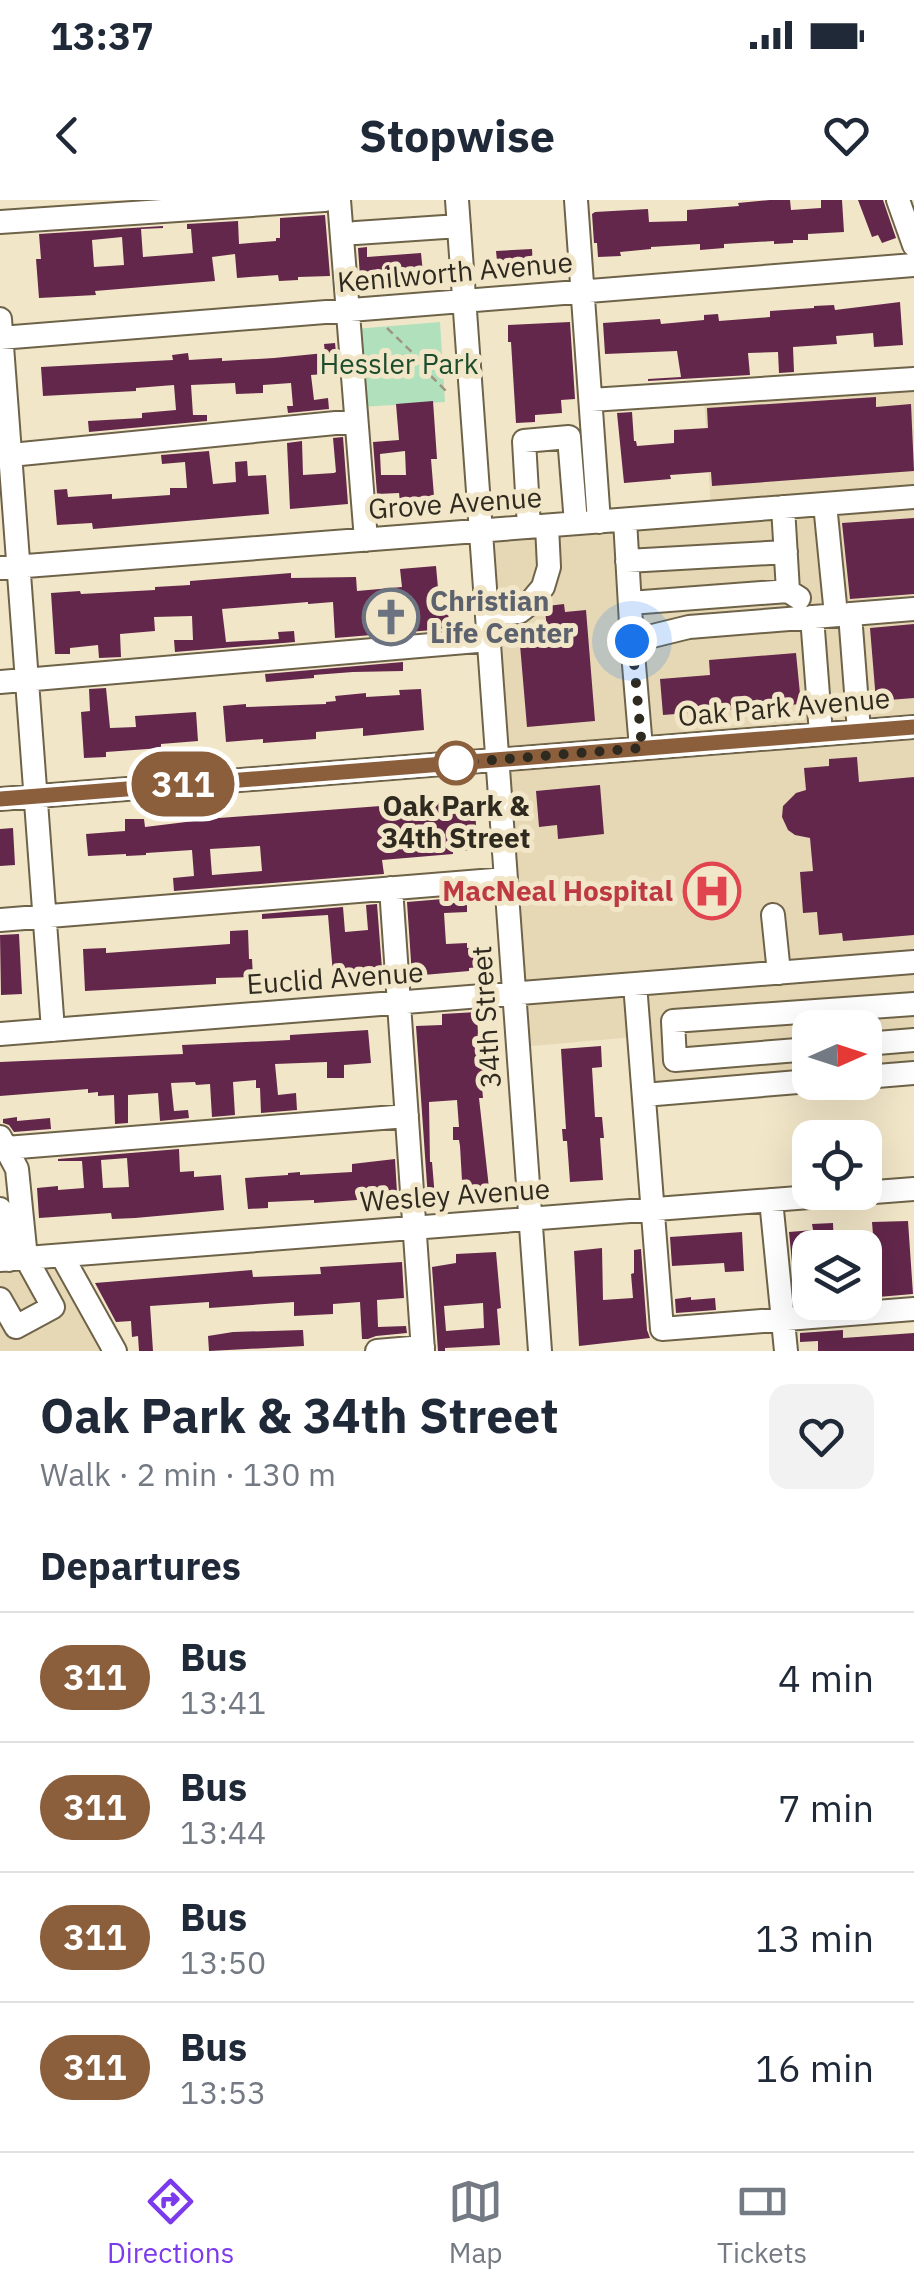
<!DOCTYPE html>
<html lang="en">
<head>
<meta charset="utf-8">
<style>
  :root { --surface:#fff; --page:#f2f2f3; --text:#1f2937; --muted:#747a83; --line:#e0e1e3; --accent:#7c3aed }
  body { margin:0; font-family:"IBM Plex Sans",sans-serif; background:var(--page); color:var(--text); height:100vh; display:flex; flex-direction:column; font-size:38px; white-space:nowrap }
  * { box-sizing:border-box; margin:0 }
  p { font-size:32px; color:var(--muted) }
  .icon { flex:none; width:55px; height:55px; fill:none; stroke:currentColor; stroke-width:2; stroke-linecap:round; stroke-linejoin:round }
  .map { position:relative; height:1151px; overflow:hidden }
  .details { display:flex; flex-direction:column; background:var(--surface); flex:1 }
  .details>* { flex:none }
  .badge { padding:0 20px; border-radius:32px; font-size:35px; line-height:65px }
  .needle { width:65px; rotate:87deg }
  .controls { position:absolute; left:792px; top:810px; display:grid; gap:20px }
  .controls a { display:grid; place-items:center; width:90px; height:90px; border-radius:20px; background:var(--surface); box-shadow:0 10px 40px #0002; font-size:50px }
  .you { position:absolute; width:50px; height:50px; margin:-25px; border:8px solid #fff; border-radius:50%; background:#1a73e8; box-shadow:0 0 0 15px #1a73e833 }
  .map>.badge { position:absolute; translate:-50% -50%; box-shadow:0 0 0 5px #fff }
  h2 { padding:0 40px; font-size:38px; line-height:90px }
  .round { display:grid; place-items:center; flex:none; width:105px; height:105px; border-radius:20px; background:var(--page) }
  .summary { display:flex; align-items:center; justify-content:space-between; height:170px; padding:0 40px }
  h1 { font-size:48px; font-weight:700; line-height:75px }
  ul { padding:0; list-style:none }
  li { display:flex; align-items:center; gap:30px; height:130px; padding:0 40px; border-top:2px solid var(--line) }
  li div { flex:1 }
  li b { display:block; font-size:38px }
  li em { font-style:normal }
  li .badge { min-width:110px; font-weight:700; text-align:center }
  .status { display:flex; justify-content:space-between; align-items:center; height:70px; padding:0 50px; background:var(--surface); direction:ltr }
  .status svg { height:28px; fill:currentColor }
  header { display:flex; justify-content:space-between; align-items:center; height:130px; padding:0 40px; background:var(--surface); font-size:45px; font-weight:700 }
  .tab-bar { display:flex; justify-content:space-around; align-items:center; height:140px; border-top:2px solid var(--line); background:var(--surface); font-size:28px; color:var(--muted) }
  .tab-bar a { display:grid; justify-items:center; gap:5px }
  .tab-bar .selected { color:var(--accent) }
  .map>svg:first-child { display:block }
  .built { fill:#e7d8b5 }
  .green { fill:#b1e1bc }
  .building { fill:#63274b; fill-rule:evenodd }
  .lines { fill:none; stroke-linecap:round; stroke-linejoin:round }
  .minor-casing { stroke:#6e6349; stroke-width:26 }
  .path { stroke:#9f9680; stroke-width:2.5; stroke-dasharray:8 5; stroke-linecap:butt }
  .minor { stroke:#fff; stroke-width:22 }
  .line-casing { stroke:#fff; stroke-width:22 }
  .line { stroke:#8b5e3c; stroke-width:15 }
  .walk { stroke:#2f2a1f; stroke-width:10; stroke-dasharray:0 18 }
  .stop-dot { fill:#fff; stroke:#8b5e3c; stroke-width:5 }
  .labels { text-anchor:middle; stroke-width:10; stroke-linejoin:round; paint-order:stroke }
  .street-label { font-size:28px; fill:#2f2a1f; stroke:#f2e6c8 }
  .park-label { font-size:28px; fill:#1c4d2c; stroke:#f2e6c8 }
  .worship-label { font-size:28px; font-weight:bold; fill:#5b616d; stroke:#f2e6c8; text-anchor:start }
  .stop-label { font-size:28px; font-weight:bold; fill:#2f2a1f; stroke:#f2e6c8 }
  .health-label { font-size:28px; font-weight:bold; fill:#be3a42; stroke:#f2e6c8; text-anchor:end }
</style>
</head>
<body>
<div class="status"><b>13:37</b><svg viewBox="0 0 49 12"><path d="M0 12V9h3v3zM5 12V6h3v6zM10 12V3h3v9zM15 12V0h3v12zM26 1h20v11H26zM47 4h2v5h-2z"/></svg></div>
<header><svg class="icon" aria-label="back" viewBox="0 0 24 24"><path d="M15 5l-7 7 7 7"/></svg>Stopwise<svg class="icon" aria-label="heart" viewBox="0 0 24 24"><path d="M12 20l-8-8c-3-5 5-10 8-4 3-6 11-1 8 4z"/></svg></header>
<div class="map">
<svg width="914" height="1151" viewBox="0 0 914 1151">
  <rect width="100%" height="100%" fill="#f2e6c8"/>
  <path class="built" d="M914,182V294L711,310L704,197Z
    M914,300V870L865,874V828H810V878L649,891L645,836L521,847L484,334Z
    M68,1058L120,1151H0V1063Z"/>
  <path class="green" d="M440,122L445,202L360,207L354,129Z"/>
  <path class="building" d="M770,0H790L791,10L821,8V0H842L844,32L808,34V40H793V43L774,44V41L724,44V48L700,50V44L651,47V49L620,52L621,56L598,57L597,43H594L592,14L595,12L648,9L649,22L687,21V10L739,6L738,3Z
    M858,0H883L896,38L882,43L878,35L872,37Z
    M325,15L330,76L298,77V80L279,81L278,75L237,78L235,54L212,57L215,81L95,91L96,95L39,98L36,59H41L39,34L163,26V28L141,29L143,57L193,53L191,29H187V24L238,21L239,44L276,41V38H280V18ZM122,37L124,65L94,67L92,40Z
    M367,47V57L421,53L423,73L360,77L358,48Z
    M532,49L533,68L498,70L496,51Z
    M900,102L903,145L874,147L873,133L836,136L837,144L793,147L794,172L779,173L778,152L748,153L750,175L648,181V179L681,177L677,151L605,154L603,123L660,119L661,124L704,120V115L718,114L719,121L770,117V111L814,108V106L834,105L835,110Z
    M570,122L575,199L561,200L562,213L535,215V222L516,223L511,142H508V125Z
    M335,143L338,173L311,175L314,200L328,198L329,209L288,213L287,206H293L291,183L263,185V193L236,194L235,183L191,185L193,215H207V221L89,232L88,221L142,218V213L176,210L174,185L136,188V191L43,196L41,167L173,160L172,155L188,153L189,160L222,158V161L274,158L325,153L324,144Z
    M876,197V207L911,204L914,271L712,286L711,272L670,275L671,279L624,283L617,213L632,212L634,241H636L637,246L674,243V230L708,228L707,208Z
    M433,201L437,259H431L434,296L418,297L419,301L400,302L399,293L377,294L373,242L399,240L396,204ZM405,251L406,275H381L380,254Z
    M343,237L348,304L290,309L287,243L302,241L303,275L334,273L336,272L333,238Z
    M209,251L213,284L236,282L235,262L247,261L248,276L266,275L269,314L93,329L92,323L57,325L54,290L67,289L68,297L112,294V299L170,295V288H187L185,262L162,264L161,255Z
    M914,318V394L850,399L842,323Z
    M436,366L438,388H444L445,407L448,406L449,427L445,429L335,438L333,402L308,404V402L222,409L226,442L279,439L278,432L294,431L295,442L175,452L174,440H193L192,416L154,417L155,431L120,434L121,457L99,458L98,445L70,448V454H55L51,393L80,391L81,394L155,390V387L190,385V381L291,373V378L356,377L357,391L402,387L400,369Z
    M564,404L565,412L586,410L595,521L527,527L520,445L548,442L545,408L547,406Z
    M914,424V498L876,501L870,428Z
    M796,453L801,504L663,515L660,479L710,475L709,460Z
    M403,462V471L353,472L314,475V478L266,482L265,474Z
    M106,488L110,528L136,527L135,516L196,512L198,541L161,544V548L106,552V557L84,558L81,512L90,511L89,489Z
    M421,489L424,530L363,536V528L316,532V539L263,543V539L226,542L223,506L246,504V507L326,504V502L336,501L335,496L366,493V497L400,495L399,490Z
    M857,557L859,582L914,577V735L843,741L842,733L819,735L817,712L803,713L800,672L813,671L810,638L795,635L788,630L782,617L783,606L796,593L806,590L804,568L829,566V559Z
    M600,585L604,634L558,639L557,625L539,627L536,591Z
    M474,599L478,650L453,651V654L382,660L384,674L174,691L173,678L194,676L192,650L146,653V655L126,656V654L88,656L86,634L125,631V619H144L145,627L219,618ZM260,646L262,671L212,675L210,649Z
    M13,628L15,665L0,666V629Z
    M467,697V712L444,713L446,744L467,743V748L479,747L480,767L469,768V771L412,776L407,702Z
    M377,704L382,769L356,772L333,774L328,715L262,719V714L343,707L345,732L368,730L366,705Z
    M248,730L249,759H252L253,777L216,778V784L85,791L83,749L106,748V753L230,744V731Z
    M19,734L22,794L1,795L0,735Z
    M477,812L478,835L482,834L484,874L481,875L483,898H479L490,997L463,998L460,946L459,940H453V927H459L457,900L429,902L430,962H432L435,998L428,999L416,826L442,825V814Z
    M368,830L371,863L344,865V878H327V862L275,864L278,895L296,893L297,910L261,913L260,888H256V880L233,882L235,915L212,917L210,884L196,885L195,882L171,883L174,911L188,910L189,918L160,921L158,893L128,895V923L115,924L114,895L98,896V892L88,893V889L0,896V862L183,854L182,845L290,840V835Z
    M601,846L602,867L592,868L595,917H602L604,938H600L603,980L570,982L567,941H563L562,929H566L561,849Z
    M17,917V921L50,918L51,929L14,932L9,925L3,923V919Z
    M179,949L180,972L194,971V977L221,975L224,1010L135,1018L112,1019L111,1013L39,1018L37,988L58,986V990L84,988L82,961H58V959ZM127,958L129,987L103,988L101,960Z
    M395,959L397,993L371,995V999L314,1003V1000L268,1002V1008L248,1009L245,978L288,975V973L300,972V975L352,972V964Z
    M908,1021L913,1094L878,1097L872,1022Z
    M833,1023L834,1048H800L803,1102H806L796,1103L789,1032L813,1030L812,1024Z
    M742,1032L744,1071L725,1072L724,1063L672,1066L670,1037Z
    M602,1048L603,1100L633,1098L631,1074L634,1073V1050L641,1049L647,1130L650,1138L579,1146L574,1051Z
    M496,1052L501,1108L497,1109L500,1145L445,1148V1151H438L432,1067L456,1063V1054ZM483,1103L484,1128L446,1131L444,1106Z
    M402,1062L404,1098L377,1100L378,1127L406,1126L407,1133L376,1136L368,1139H362L360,1102L333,1104V1114L294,1116V1102L209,1108V1102L150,1106L153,1151H139L138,1136L132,1137L131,1121L116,1122L95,1083L252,1070L253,1077L321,1074L320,1067Z
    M691,1097V1100L715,1098L716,1110L676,1113L675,1099Z
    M303,1130L304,1146L209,1151L208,1136L233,1132Z
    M843,1130V1138L914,1133V1151H818V1141L800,1142V1133Z"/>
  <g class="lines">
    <g class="minor-casing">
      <path id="minor" d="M339,0L366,340
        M457,0L540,1151
        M576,0L599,322
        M898,0L914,45
        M0,22L324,0
        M356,33L459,26
        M0,119L53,830
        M0,138L914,65
        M591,200L914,179
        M0,256L356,221
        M825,304L836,415
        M783,307L788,391L799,398
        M625,320L632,441
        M529,327L524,241L569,237L576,323
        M627,361L786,352
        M0,368L914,297
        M630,403L788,391
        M487,414L519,412L528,405L543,387L549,367L547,326
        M850,414L859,531
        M812,417L821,534
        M0,482L489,440
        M641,548L632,441L689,427L914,409
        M0,599L914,527
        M391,688L423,1151
        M773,715L779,773
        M0,720L506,679
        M635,784L662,1129L914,1109
        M0,834L914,762
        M865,844L914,840
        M810,849L675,860L673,821L914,804
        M865,877L914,873
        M644,895L810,881
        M0,937L17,969L26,1058L53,1107L16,1127L0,1099
        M6,948L407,916
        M771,1000L786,1151
        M0,1009L9,1060
        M62,1056L115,1151
        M0,1060L914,989
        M377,1151L423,1147"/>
    </g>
    <path class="path" d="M387,128L418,158L430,175L447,192"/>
    <use href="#minor" class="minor"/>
  </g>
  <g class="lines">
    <g class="line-casing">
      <path id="line" d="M0,599L914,527"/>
    </g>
    <use href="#line" class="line"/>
    <path class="walk" d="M456,563L642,548L632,441"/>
  </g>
  <defs>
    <g id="church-ring" transform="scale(2.875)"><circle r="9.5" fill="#f2e6c8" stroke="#6b7280" stroke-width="1.5"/><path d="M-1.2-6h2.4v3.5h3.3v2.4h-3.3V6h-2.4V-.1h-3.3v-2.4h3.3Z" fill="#6b7280"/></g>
    <g id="hospital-ring" transform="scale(2.875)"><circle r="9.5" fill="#f2e6c8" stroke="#e0444e" stroke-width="1.5"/><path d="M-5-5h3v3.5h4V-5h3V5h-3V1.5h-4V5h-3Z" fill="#e0444e"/></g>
  </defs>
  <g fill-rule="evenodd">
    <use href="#church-ring" x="391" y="417"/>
    <use href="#hospital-ring" x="712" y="691"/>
  </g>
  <circle class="stop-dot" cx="456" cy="563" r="20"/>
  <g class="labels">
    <g class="street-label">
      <text transform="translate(455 72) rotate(-5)" y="10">Kenilworth Avenue</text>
      <text transform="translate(455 303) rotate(-4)" y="10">Grove Avenue</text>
      <text transform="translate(784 507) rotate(-5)" y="10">Oak Park Avenue</text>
      <text transform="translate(335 778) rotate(-4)" y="10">Euclid Avenue</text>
      <text transform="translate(486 817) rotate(-94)" y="10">34th Street</text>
      <text transform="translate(455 995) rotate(-4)" y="10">Wesley Avenue</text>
    </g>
    <g class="park-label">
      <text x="399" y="174">Hessler Park</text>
    </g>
    <g class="worship-label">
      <text x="430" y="411">Christian<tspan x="430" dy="32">Life Center</tspan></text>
    </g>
    <g class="stop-label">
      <text x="456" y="616">Oak Park &amp;<tspan x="456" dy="32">34th Street</tspan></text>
    </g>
    <g class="health-label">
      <text x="673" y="701">MacNeal Hospital</text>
    </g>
  </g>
</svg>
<div class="controls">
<a><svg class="needle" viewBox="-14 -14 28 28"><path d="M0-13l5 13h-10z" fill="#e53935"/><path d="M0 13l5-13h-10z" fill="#747a83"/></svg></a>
<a><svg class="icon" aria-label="locate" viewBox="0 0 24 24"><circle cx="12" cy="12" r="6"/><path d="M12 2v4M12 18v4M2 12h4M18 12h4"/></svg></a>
<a><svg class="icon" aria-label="layers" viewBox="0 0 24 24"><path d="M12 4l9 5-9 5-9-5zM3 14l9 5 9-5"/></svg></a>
</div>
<div class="you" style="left:632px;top:441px"></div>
<b class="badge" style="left:183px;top:584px;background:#8b5e3c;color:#fff">311</b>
</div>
<section class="details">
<div class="summary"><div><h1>Oak Park &amp; 34th Street</h1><p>Walk · 2 min · 130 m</p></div><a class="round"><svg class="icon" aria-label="heart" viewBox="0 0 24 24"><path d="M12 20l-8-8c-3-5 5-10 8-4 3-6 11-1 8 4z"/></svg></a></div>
<h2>Departures</h2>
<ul>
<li><span class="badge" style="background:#8b5e3c;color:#fff">311</span><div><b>Bus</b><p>13:41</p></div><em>4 min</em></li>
<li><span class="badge" style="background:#8b5e3c;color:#fff">311</span><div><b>Bus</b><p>13:44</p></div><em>7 min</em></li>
<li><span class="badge" style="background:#8b5e3c;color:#fff">311</span><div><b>Bus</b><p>13:50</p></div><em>13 min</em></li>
<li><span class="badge" style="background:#8b5e3c;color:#fff">311</span><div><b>Bus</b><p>13:53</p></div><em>16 min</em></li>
</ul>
</section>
<nav class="tab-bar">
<a class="selected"><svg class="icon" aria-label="directions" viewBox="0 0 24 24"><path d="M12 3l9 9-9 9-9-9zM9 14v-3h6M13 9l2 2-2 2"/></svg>Directions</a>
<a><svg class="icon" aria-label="map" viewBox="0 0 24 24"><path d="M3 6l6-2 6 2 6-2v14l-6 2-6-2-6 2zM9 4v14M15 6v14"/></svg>Map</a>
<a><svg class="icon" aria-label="tickets" viewBox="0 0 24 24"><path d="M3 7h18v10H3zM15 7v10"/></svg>Tickets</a>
</nav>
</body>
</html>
